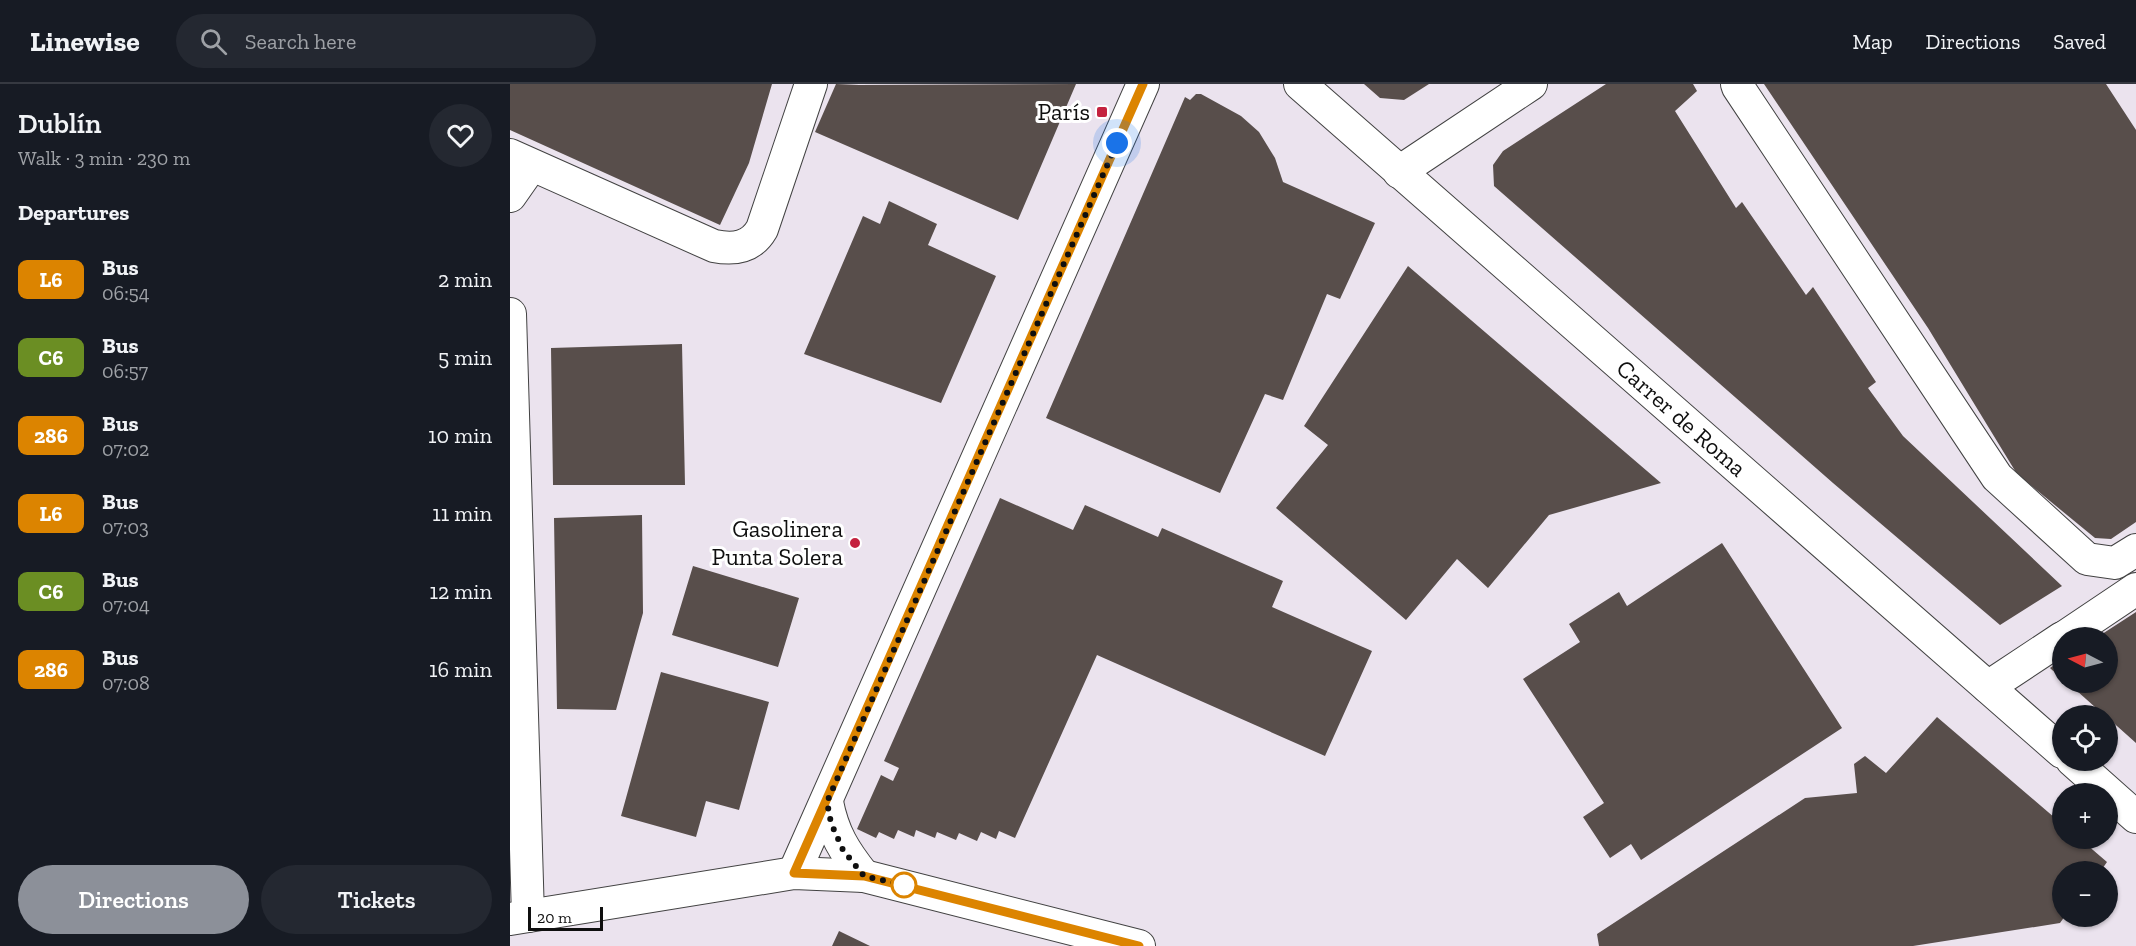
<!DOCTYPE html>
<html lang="en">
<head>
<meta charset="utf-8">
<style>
  :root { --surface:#171b24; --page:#242831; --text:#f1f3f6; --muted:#9ea1a6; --line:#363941; --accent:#8c9099 }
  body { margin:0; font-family:"Zilla Slab",serif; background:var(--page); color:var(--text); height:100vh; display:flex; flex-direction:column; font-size:22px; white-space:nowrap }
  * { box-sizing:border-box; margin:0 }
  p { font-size:20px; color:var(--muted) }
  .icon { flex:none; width:33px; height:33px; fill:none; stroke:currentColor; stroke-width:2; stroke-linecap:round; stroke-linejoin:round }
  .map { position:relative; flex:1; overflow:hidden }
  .panel { display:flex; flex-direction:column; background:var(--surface); width:510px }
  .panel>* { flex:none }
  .badge { padding:0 12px; border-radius:9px; font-size:21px; line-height:39px }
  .needle { width:39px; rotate:276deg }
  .buttons { position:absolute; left:1542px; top:543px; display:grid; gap:12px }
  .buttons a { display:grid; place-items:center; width:66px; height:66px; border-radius:50%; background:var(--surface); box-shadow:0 2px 4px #0004; font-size:30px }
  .scale { position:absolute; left:18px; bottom:15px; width:75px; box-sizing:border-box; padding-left:6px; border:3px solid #0f0f0f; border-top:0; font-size:16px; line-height:21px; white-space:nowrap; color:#0f0f0f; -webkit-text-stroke:4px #fff; paint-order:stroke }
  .you { position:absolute; width:30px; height:30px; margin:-15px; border:4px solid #fff; border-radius:50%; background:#1a73e8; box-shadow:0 0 0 9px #1a73e833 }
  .map>.badge { position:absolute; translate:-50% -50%; box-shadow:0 0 0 3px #fff }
  h2 { padding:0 18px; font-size:22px; line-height:54px }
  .round { display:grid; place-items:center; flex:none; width:63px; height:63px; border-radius:32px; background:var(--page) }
  .head { display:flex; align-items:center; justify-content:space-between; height:102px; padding:0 18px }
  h1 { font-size:28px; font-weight:600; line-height:45px }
  .action { display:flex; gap:12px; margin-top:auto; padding:12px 18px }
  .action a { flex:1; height:69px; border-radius:36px; background:var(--accent); color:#fff; font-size:24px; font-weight:600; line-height:69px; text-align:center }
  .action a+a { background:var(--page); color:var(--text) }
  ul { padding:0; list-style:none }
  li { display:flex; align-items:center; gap:18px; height:78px; padding:0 18px }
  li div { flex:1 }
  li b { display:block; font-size:22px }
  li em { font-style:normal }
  li .badge { min-width:66px; font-weight:700; text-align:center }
  header { display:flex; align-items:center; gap:36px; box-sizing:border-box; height:84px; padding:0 30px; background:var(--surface); border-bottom:2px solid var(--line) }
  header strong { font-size:28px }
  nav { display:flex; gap:33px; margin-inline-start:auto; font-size:21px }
  .search { width:420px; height:54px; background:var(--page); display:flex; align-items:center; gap:15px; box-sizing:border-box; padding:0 21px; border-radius:33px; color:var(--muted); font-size:22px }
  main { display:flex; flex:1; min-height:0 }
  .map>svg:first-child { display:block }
  .industrial { fill:#ebe3ee; fill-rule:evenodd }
  .building { fill:#584e4b }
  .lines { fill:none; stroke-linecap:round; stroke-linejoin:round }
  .minor-casing { stroke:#424242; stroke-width:34 }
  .minor { stroke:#fff; stroke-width:32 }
  .line-casing { stroke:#fff; stroke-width:14 }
  .line { stroke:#dc8400; stroke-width:9 }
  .walk { stroke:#0f0f0f; stroke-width:6; stroke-dasharray:0 10.8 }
  .poi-dot { fill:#c4223f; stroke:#fff; stroke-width:2 }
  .stop-dot { fill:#fff; stroke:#dc8400; stroke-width:3 }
  .labels { text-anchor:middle; stroke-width:6; stroke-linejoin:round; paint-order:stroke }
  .poi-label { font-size:24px; fill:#0f0f0f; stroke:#fff; text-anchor:end }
  .street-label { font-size:24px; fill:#0f0f0f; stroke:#fff }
</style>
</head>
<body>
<header>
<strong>Linewise</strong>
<div class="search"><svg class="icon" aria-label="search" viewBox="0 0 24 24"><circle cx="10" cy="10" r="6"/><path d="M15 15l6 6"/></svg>Search here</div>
<nav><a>Map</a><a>Directions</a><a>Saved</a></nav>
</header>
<main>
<section class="panel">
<div class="head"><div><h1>Dublín</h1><p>Walk · 3 min · 230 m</p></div><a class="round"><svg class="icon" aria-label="heart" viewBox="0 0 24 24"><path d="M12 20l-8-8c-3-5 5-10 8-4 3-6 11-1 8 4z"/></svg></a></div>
<h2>Departures</h2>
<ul>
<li><span class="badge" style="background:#dc8400;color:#fff">L6</span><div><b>Bus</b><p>06:54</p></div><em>2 min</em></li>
<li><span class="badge" style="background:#6b8e23;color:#fff">C6</span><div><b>Bus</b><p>06:57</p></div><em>5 min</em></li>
<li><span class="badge" style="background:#dc8400;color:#fff">286</span><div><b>Bus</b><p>07:02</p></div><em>10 min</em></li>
<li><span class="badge" style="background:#dc8400;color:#fff">L6</span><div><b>Bus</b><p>07:03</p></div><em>11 min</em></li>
<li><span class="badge" style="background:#6b8e23;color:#fff">C6</span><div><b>Bus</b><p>07:04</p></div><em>12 min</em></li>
<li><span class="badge" style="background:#dc8400;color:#fff">286</span><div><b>Bus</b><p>07:08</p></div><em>16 min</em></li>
</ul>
<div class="action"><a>Directions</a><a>Tickets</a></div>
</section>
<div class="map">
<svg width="1626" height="862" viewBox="0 0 1626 862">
  <rect width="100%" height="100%" fill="#fffaf1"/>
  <path class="industrial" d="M0,0H1626V862H0ZM1552,554H1598V598H1552ZM1552,632H1598V676H1552ZM1552,710H1598V754H1552ZM1552,788H1598V832H1552Z"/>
  <path class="building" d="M0,0H262L239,79L210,141L0,46Z
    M326,0L349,1L566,0L508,136L305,48Z
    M854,0H919L894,16L870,14Z
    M1096,0H1183L1187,7L1165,27L1226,124L1232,118L1296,211L1303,203L1366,298L1358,304L1393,352L1552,502L1490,541L1323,399L984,102L983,81L993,67Z
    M1254,0H1596L1626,46V438L1601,455L1585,454L1507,390L1418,244Z
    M686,10H691L731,32L749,48L765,74L773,98L865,139L830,215L817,210L773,316L755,310L710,409L536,334L675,13L680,16Z
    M379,117L427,140L418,161L486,192L431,319L294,270L353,132L370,140Z
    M898,182L1151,399L1039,431L978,504L947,475L896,536L766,424L818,361L794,342Z
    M172,260L175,401H43L41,264Z
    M490,414L563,446L575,421L648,453L652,444L773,497L762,523L862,567L815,672L587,571L505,754L489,747L486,755L471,748L467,757L449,749L446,756L427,748L425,754L406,746L404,753L388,746L384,755L369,748L366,754L347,745L371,691L383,697L389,684L374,677Z
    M132,431L133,529L106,626L47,625L44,434Z
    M1212,459L1332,644L1131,776L1121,760L1100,774L1073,733L1094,719L1013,595L1070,558L1059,540L1109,508L1117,522Z
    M183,482L289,514L268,583L162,551Z
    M1626,528V659L1598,634V632H1595L1557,598H1598V554H1586Z
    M1552,576V595L1540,584Z
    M151,588L259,618L229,726L196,717L186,753L111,732Z
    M1427,633L1552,740V754H1569L1597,778L1590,788H1552V832H1555L1550,839L1403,862H1089L1087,850L1295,714L1347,709L1344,680L1355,672L1376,689Z
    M329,847L360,862H322Z"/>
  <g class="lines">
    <g class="minor-casing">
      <g id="minor">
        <path id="s1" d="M790,0L1552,668"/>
        <path d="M1227,0L1228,3L1487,393L1577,475L1605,479L1626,466"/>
        <path d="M0,71L204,162C224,166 241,164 252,145L301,0"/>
        <path d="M889,88L1021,0"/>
        <path d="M0,112L21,82"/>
        <path d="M0,230L18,832"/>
        <path d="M1553,554L1626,505"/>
        <path d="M1478,603L1552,554"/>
        <path d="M1562,676L1626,733"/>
        <path d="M317,718C323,749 334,767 354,792"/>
        <path d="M284,789L633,0"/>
        <path d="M0,835L284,789L354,792L629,862"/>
      </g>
    </g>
    <use href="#minor" class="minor"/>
  </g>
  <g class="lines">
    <g class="line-casing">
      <path id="line" d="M629,862L354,792L284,789L633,0"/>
    </g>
    <use href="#line" class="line"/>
    <path class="walk" d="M394,801L354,792L333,766L321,739L317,718L607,59"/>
  </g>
  <g class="poi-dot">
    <rect x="586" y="22" width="12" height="12" rx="3"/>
    <circle cx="345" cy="459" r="6"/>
  </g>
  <circle class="stop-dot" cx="394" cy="801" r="12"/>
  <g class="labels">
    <g class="poi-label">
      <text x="580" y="36">París</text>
      <text x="333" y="453">Gasolinera<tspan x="333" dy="28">Punta Solera</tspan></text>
    </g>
    <g class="street-label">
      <text dy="8" stroke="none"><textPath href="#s1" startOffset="507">Carrer de Roma</textPath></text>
    </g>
  </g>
</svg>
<div class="buttons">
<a><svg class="needle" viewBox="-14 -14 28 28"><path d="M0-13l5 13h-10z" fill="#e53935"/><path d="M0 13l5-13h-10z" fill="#9ea1a6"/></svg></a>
<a><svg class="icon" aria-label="locate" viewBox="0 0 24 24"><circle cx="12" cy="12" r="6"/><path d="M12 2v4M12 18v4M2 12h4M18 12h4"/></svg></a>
<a>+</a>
<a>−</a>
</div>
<div class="scale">20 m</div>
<div class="you" style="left:607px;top:59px"></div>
</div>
</main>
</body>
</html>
